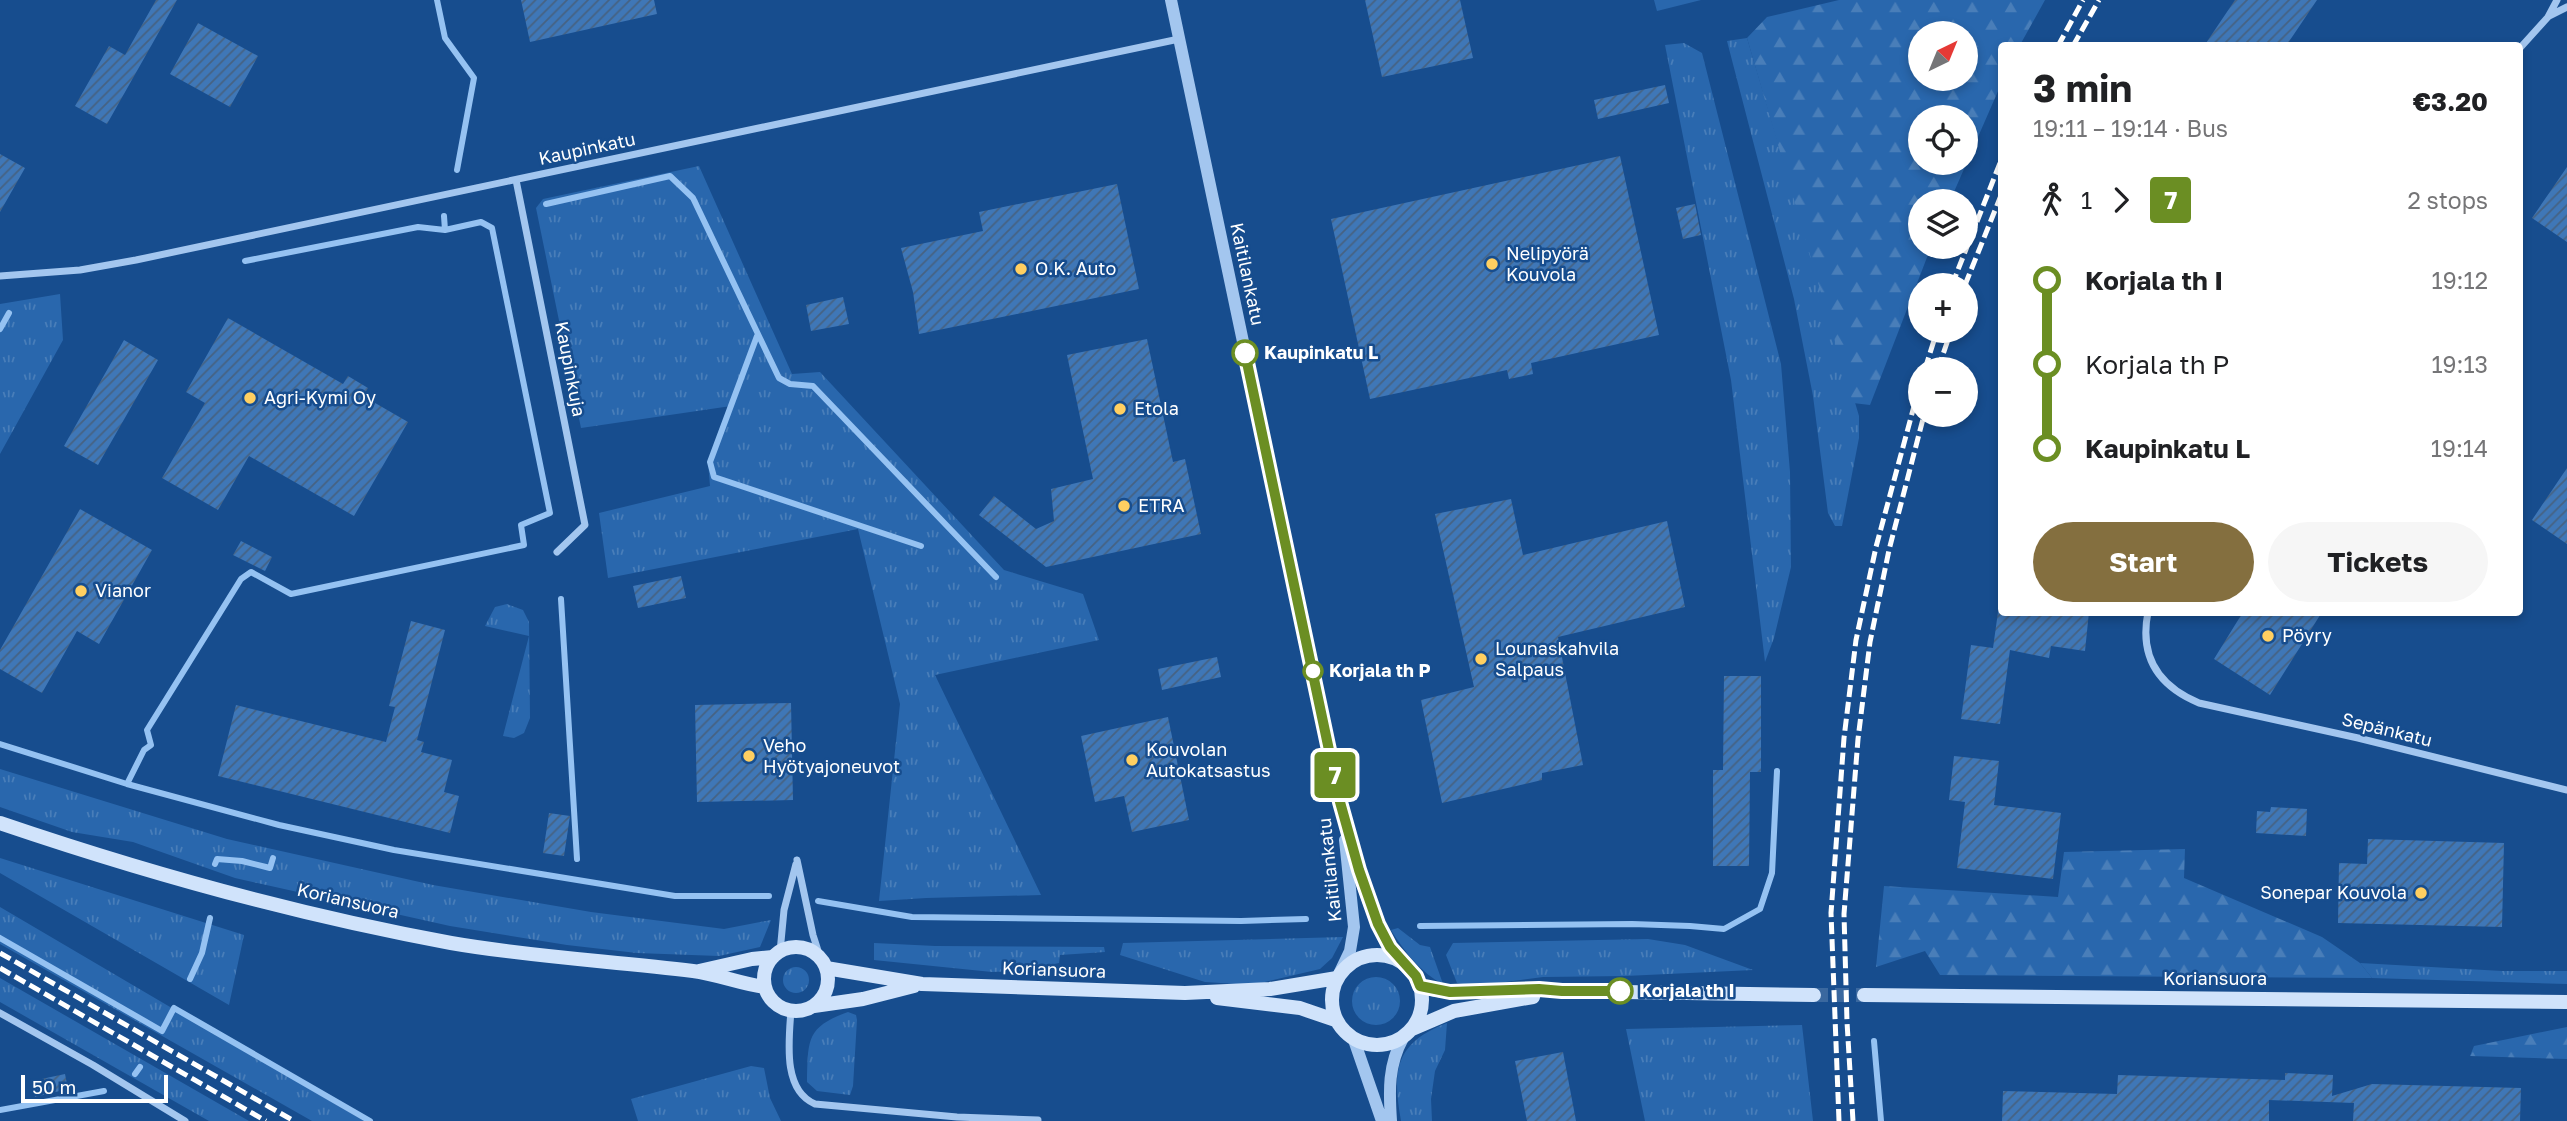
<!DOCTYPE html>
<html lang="en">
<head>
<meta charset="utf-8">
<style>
  :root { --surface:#fff; --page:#f6f6f6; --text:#202124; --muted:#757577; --accent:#846f3f }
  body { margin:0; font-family:"Golos Text",sans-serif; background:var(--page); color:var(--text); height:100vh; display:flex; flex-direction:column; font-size:26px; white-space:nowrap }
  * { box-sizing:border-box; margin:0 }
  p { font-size:23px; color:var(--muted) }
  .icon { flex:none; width:38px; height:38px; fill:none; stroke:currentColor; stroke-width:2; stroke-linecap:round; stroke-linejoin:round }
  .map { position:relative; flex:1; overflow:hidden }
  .drawer { position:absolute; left:1998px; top:42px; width:525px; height:574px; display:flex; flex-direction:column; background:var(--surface); border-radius:7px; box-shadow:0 4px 10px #0003 }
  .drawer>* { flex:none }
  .badge { padding:0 14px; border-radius:5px; font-size:24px; line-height:46px }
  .needle { width:46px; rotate:43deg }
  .buttons { position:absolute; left:1908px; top:21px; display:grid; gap:14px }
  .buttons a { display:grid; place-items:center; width:70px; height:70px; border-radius:50%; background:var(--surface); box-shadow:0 4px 10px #0003; font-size:35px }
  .scale { position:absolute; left:21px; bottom:18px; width:147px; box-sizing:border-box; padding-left:7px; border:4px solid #fff; border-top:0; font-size:19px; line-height:24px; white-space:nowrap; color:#fff; -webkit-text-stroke:5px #174d8e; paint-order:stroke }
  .map>.badge { position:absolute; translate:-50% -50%; box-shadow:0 0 0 4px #fff }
  .legs { display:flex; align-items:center; gap:10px; height:77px; padding:0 35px; font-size:23px }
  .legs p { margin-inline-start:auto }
  .headline { display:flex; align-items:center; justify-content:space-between; height:119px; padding:0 35px }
  h1 { font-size:38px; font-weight:700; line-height:52px }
  .button { display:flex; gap:14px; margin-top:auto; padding:14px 35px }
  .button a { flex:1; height:80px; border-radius:42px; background:var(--accent); color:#fff; font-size:28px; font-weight:700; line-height:80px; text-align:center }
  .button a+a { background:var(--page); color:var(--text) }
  ul { padding:0 35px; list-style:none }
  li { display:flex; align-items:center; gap:24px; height:84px; font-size:26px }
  li i { display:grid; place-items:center; width:10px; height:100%; margin:0 9px; background:currentColor }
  li i::after { content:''; width:18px; height:18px; margin:-9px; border:5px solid; border-radius:50%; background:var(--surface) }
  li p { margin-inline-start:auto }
  li:first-child i { background:linear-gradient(#0000 50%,currentColor 0) }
  li:last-child i { background:linear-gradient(currentColor 50%,#0000 0) }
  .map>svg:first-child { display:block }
  .grass { fill:url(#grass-tufts) }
  .forest { fill:url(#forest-firs); fill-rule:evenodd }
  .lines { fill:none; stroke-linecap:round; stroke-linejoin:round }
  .stream { stroke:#95c2f2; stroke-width:6 }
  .building { fill:url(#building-hatch) }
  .secondary-tunnel { stroke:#3a689f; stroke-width:14; stroke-dasharray:14 7; stroke-linecap:butt }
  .minor { stroke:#a3c6ef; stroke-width:7 }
  .tertiary { stroke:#a3c6ef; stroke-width:12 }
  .secondary { stroke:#d0e3fb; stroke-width:14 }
  .rail { stroke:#fff; stroke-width:5; stroke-dasharray:12 5; stroke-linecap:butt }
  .line-1-casing { stroke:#fff; stroke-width:16 }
  .line-1 { stroke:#6b8e23; stroke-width:10 }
  .poi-dot { fill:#ffcf61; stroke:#174d8e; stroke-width:2.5 }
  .stop-1-dot { fill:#fff; stroke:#6b8e23; stroke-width:3.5 }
  .labels { text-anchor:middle; stroke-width:5; stroke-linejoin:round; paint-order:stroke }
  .street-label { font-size:18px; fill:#fff; stroke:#174d8e }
  .poi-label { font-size:18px; fill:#fff; stroke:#174d8e; text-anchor:start }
  .stop-label { font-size:18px; font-weight:bold; fill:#fff; stroke:#174d8e; text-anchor:start }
</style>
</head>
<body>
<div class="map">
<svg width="2567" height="1121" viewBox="0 0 2567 1121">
  <defs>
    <pattern id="grass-tufts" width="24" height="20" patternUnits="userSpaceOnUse" patternTransform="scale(1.75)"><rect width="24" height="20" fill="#2967ad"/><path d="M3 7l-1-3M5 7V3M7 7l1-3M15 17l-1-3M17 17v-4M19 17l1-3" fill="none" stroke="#497eb9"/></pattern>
    <pattern id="forest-firs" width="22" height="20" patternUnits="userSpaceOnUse" patternTransform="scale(1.75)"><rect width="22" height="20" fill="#2967ad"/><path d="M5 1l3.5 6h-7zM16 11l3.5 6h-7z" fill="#497eb9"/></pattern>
    <pattern id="building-hatch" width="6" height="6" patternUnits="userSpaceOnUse" patternTransform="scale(1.75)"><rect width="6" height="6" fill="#3f77b7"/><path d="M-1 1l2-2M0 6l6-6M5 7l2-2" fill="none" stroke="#466282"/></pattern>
  </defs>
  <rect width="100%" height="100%" fill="#174d8e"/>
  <path class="grass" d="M1654,0H1701L1657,11Z
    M1747,38L1859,416V438L1842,526H1835L1828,513L1813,396L1794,299L1727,41Z
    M1684,43L1702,53L1781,364L1790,472L1791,567L1774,638L1765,662L1731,380L1665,45Z
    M699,166L792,374L820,372L1004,570L1083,594L1099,640L935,675L1041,895L926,898L879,901L900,704L858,529L608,578L599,513L710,486L708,462L731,406L581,428L536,208L543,199Z
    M60,294L63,340L0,454V304Z
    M507,604L523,610L529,622L530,718L524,733L514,738L503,736L529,636L485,626L495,607Z
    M0,769L227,839L433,885L591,912L724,929L771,920L760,947L719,956L637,953L567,945L450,926L235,878L133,842L72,832L0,807Z
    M0,858L244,935L229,1005L0,873Z
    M0,907L364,1121H312L0,944Z
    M1398,928L1420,945L1430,947L1443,984C1421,973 1404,951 1391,930Z
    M1343,937L1332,958L1320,969L1252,985L1205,982L1120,955L1123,943Z
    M1648,939L1685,945L1753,970L1625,976L1543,977L1476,986L1457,983L1446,955L1453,943Z
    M874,943L935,946L1104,947L1105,952L1060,955L1059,963L1020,971L992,972L874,960Z
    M2360,963L2502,971H2567V984L2372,978Z
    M783 980a13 13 0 1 1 26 0a13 13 0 1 1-26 0Z
    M1352 1001a24 24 0 1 1 48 0a24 24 0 1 1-48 0Z
    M0,978L249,1121H209L0,1002Z
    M848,1012L856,1015L857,1020L853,1086L850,1095L817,1091L807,1082C808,1040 806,1027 848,1012Z
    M1447,1023L1445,1050L1435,1071L1431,1099L1432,1121H1401C1392,1070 1395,1043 1447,1023Z
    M1802,1025L1813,1121H1645L1626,1029Z
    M751,1066L764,1068L770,1098L781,1121H638L631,1099Z"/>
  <path class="forest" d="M1839,0H2045L2020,45L2002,46V82L1950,201H1920V247H1931L1870,405L1853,403L1747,38L1767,17ZM1920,33H1965V79H1920ZM1920,117H1965V163H1920Z
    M2185,849L2184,878L2322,937L2360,963L2372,978L1940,975L1925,951L1876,967L1884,886L2058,897L2064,852Z
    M2567,1027V1059L2470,1056L2474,1046Z"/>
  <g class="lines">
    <path class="stream" d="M437,0L445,38L474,78L457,170
      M546,204L670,176L693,198L779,378L790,384L813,386L996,577
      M444,216L445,230
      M245,261L418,227L445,230L481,222L492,228L550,513L521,525L524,545L291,594L251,572L241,579L147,730L151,745L144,750L127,784L279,825L394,850L675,896H769
      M0,329L9,313
      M757,336L710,462L714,477L921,546
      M561,599L577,859
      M0,744L127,784
      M215,864L217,859L242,861L270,868L273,858
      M818,901L912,917L1241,921L1306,919
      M1420,926L1632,924L1690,926L1724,929L1760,909L1772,873L1777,771
      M0,938L162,1031L174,1008L370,1121
      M190,979L202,953L210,918
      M1874,1041L1881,1121
      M135,1074L140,1067
      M0,1110L104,1091"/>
  </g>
  <path class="building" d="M156,0H177L107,124L75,106L109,46L125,55Z
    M521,0H654L657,14L530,42Z
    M1365,0H1460L1473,58L1382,77Z
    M2235,0H2317L2286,46H2204Z
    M198,23L258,56L230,107L170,74Z
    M1665,85L1669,103L1598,119L1594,100Z
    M0,154L25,168L0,212Z
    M1620,156L1659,335L1531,363L1533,374L1509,379L1507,370L1370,399L1331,219Z
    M2567,167V242L2532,218Z
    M1117,184L1139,289L919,334L913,292L901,248L983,231L979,212Z
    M1695,204L1701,235L1683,239L1676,208Z
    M843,297L849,324L811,331L806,305Z
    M228,318L343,384L348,376L368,388L363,396L408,422L354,516L249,456L218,510L162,478L205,403L186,392Z
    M1147,339L1173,462L1185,459L1201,534L1046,567L979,515L994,496L1036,529L1054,521L1051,489L1093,479L1067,355Z
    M124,340L158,360L98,465L64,446Z
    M2567,468V544L2532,520Z
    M1511,499L1523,555L1667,521L1685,607L1558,637L1583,765L1542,773V780L1442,803L1421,700L1474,687L1435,514Z
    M80,509L152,550L99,644L77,631L42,693L0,669V650Z
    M241,541L272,557L265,571L233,555Z
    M681,576L686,598L638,608L633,586Z
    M1998,612H2089L2085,651L2051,646L2049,658L2010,650L2000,724L1961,719L1971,645L1993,648Z
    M2243,612H2322L2270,695L2214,659Z
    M411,621L445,630L417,740L424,742L421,752L452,760L444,792L459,796L450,833L218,776L236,705L386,742L395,707L389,706Z
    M1217,657L1221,677L1162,690L1158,669Z
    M1724,676H1761V772H1750L1749,866H1713V770H1723Z
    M791,703L793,800L697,802L695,705Z
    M1168,717L1189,820L1132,832L1124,796L1095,802L1081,736Z
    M1954,756L1999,761L1994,805L2061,813L2053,879L1957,868L1965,802L1949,800Z
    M2271,807L2307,809L2306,836L2256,833L2257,811L2270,812Z
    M549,813L570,816L564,856L543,853Z
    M2368,839L2504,843L2502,927L2338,923L2339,863L2367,864Z
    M1563,1052L1576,1121H1527L1515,1061Z
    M2285,1073L2333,1075L2332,1096L2372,1084L2521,1088L2520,1121H2353L2354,1103L2269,1100V1121H2002L2003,1091L2117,1094L2118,1075L2285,1080Z
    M65,1074L68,1089L35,1097L32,1081Z"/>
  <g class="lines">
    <path class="secondary-tunnel" d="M1814,995H1864"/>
    <path class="minor" d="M2549,16L2567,7
      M2520,48L2548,17L2557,0
      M516,180L585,525L557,552
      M0,276L80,270L136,260L1179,39
      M2148,612C2139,657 2158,686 2199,703L2358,738L2567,790
      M797,860L813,935L821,960
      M780,952L784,910L796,864
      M791,1010C789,1040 782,1090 815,1104L957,1117L1038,1120
      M0,1013L93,1065L185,1121"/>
    <path class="tertiary" d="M1171,0L1340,802C1355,855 1365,917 1401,961
      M1339,974L1350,951L1354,927L1345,840
      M1354,1040L1382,1121
      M1391,1121C1389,1091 1388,1065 1403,1038"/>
    <path class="secondary" d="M0,823C147,873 298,915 451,943C531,957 612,961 693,971C717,974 741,984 765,987
      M764 979a32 32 0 1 1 64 0a32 32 0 1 1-64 0Z
      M1332 1000a45 45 0 1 1 90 0a45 45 0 1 1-90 0Z
      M826,968L922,984L1185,993L1270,989L1337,978
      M699,971L752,959L773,957
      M1420,987L1450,992L1539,989L1562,991L1814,995
      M1864,995L2567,1002
      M1217,998L1300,1008L1335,1020
      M814,1006L863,999L914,986
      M1412,1029L1454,1011L1533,997"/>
    <path class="rail" d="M2058,46L2083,0
      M2073,46L2099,0
      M1952,285L2002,158
      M1965,285L2002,193
      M1925,369L1937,331
      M1938,369L1951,331
      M0,953L294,1121
      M0,968L266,1121
      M1839,1121L1831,913L1844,738L1856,640L1876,547L1920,384
      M1853,1121L1847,1022L1844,914L1858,739L1870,642L1889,550L1924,415"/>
  </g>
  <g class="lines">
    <g class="line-1-casing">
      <path id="line-1" d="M1245,353L1340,802L1359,870L1378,924L1390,947L1416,976L1420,986L1450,992L1539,989L1562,991H1620"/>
    </g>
    <use href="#line-1" class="line-1"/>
  </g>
  <g class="poi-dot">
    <circle cx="1492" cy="264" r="7"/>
    <circle cx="1021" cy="269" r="7"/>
    <circle cx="250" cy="398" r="7"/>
    <circle cx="1120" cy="409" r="7"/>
    <circle cx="1124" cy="506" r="7"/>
    <circle cx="81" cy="591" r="7"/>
    <circle cx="2268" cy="636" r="7"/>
    <circle cx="1481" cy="659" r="7"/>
    <circle cx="749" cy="756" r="7"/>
    <circle cx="1132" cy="760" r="7"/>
    <circle cx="2421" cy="893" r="7"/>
  </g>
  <g class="stop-1-dot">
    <circle cx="1245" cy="353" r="12"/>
    <circle cx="1313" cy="671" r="9"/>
    <circle cx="1620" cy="991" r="12"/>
  </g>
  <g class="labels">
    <g class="street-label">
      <text transform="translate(587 149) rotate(-12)" y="6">Kaupinkatu</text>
      <text transform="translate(1247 274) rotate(78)" y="6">Kaitilankatu</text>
      <text transform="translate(570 369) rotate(79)" y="6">Kaupinkuja</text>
      <text transform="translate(2387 730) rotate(14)" y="6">Sepänkatu</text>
      <text transform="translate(1330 870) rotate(-96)" y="6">Kaitilankatu</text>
      <text transform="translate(348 901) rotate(13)" y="6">Koriansuora</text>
      <text transform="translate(1054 970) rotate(2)" y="6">Koriansuora</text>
      <text x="2215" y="985">Koriansuora</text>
    </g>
    <g class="poi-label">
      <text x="1506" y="260">Nelipyörä<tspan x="1506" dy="21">Kouvola</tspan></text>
      <text x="1035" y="275">O.K. Auto</text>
      <text x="264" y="404">Agri-Kymi Oy</text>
      <text x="1134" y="415">Etola</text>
      <text x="1138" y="512">ETRA</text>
      <text x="95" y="597">Vianor</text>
      <text x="2282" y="642">Pöyry</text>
      <text x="1495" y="655">Lounaskahvila<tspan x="1495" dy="21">Salpaus</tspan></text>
      <text x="763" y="752">Veho<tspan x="763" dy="21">Hyötyajoneuvot</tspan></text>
      <text x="1146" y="756">Kouvolan<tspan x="1146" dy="21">Autokatsastus</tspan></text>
      <text x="2407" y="899" text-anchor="end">Sonepar Kouvola</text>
    </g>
    <g class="stop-label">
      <text x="1264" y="359">Kaupinkatu L</text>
      <text x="1329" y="677">Korjala th P</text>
      <text x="1639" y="997">Korjala th I</text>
    </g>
  </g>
</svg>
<div class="buttons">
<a><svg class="needle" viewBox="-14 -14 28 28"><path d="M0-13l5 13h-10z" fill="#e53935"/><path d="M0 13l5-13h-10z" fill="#757577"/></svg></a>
<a><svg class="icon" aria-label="locate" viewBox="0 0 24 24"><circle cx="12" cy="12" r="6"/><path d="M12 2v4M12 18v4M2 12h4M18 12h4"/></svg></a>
<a><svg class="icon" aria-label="layers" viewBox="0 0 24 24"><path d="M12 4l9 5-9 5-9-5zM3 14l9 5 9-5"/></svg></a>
<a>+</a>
<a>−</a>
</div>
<div class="scale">50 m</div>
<b class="badge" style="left:1335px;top:775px;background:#6b8e23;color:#fff">7</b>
<section class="drawer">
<div class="headline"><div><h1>3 min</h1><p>19:11 – 19:14 · Bus</p></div><b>€3.20</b></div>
<div class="legs"><svg class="icon" aria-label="walk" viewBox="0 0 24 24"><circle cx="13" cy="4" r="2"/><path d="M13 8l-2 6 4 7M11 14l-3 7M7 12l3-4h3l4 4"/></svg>1<svg class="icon" aria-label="forward" viewBox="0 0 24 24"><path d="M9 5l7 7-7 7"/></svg><b class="badge" style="background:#6b8e23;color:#fff">7</b><p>2 stops</p></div>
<ul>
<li><i style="color:#6b8e23"></i><b>Korjala th I</b><p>19:12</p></li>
<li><i style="color:#6b8e23"></i><span>Korjala th P</span><p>19:13</p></li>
<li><i style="color:#6b8e23"></i><b>Kaupinkatu L</b><p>19:14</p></li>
</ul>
<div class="button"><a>Start</a><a>Tickets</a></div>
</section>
</div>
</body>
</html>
